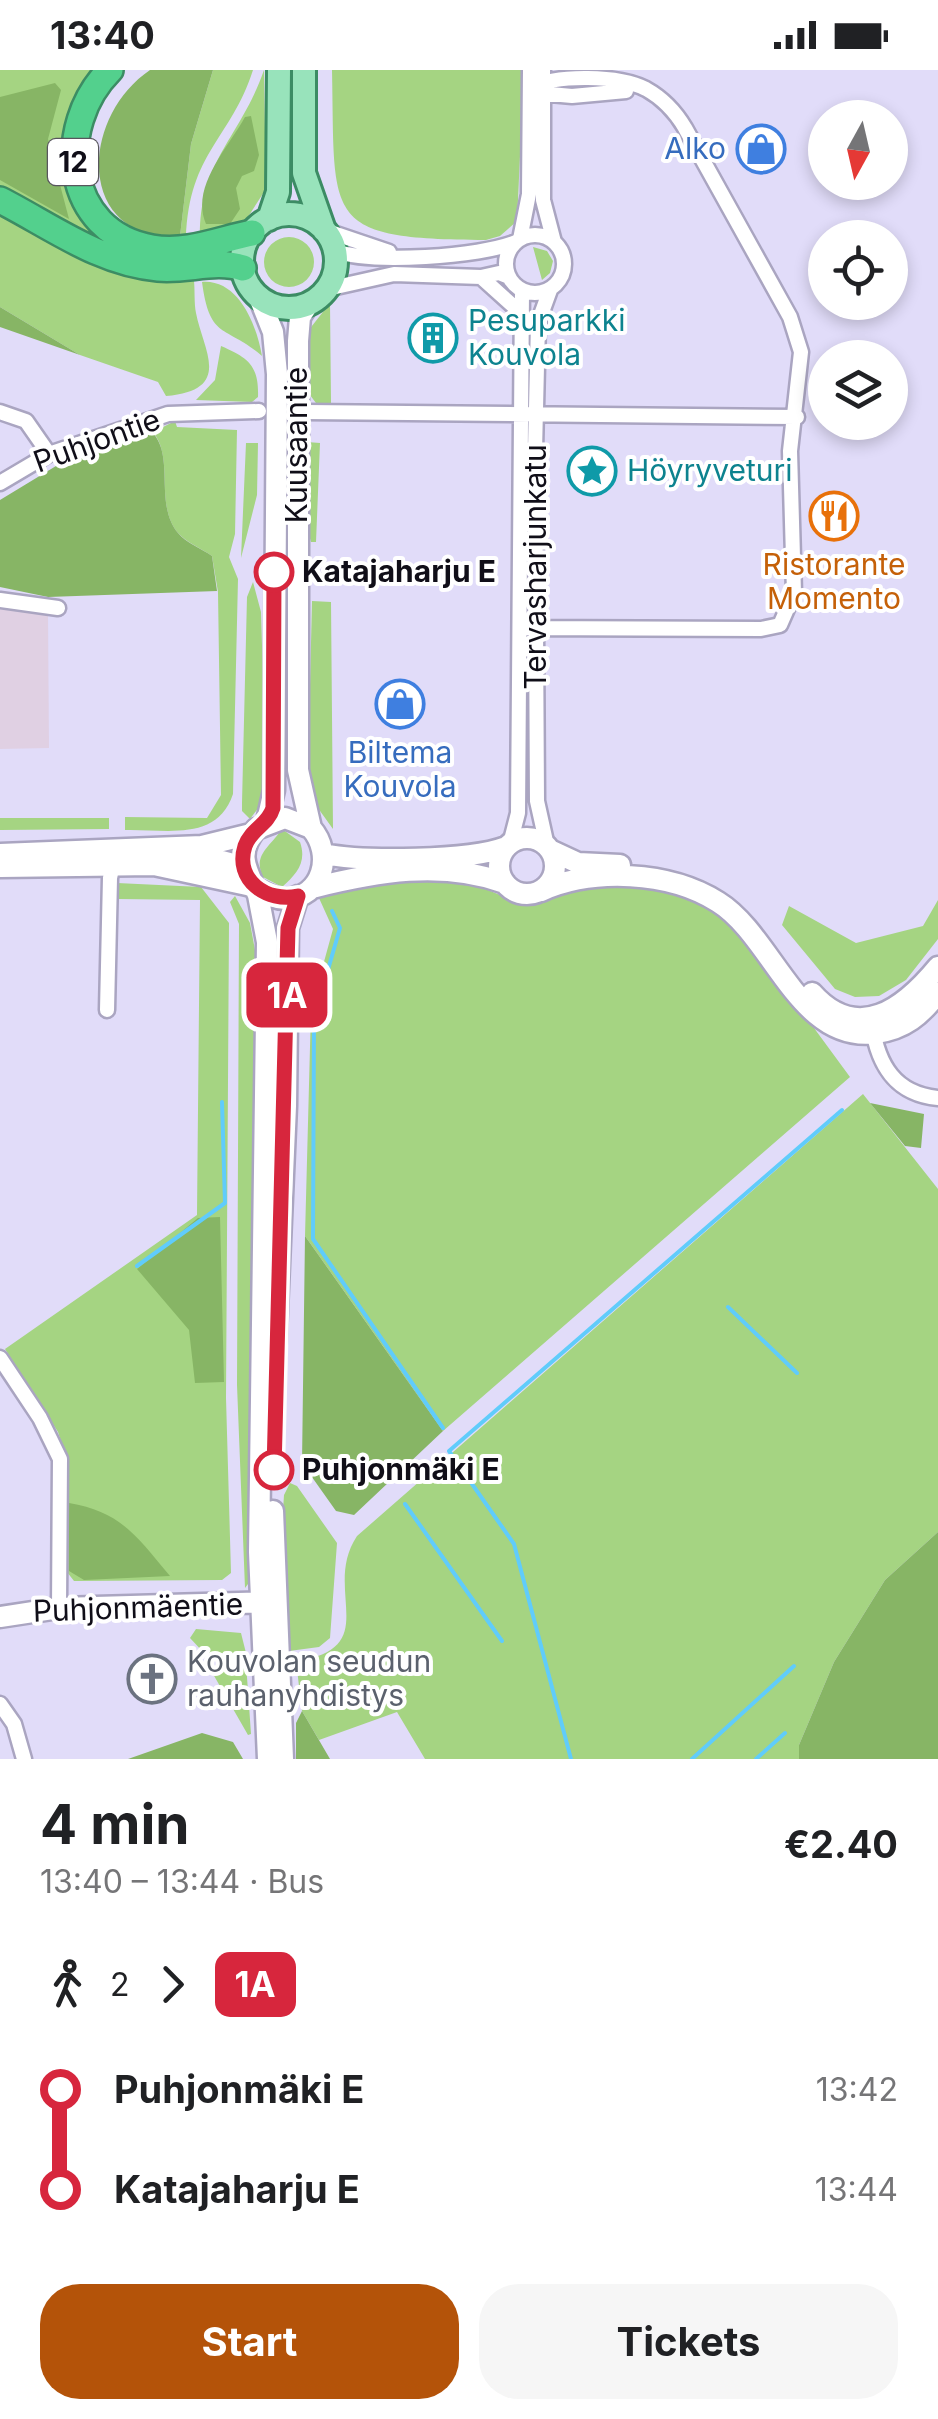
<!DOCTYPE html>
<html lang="en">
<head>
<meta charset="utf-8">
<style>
  :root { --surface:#fff; --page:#f6f6f6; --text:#202124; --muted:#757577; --accent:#b45309 }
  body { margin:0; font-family:Inter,sans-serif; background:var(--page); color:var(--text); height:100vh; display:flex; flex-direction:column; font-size:38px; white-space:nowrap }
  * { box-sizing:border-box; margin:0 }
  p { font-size:32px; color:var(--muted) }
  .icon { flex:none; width:55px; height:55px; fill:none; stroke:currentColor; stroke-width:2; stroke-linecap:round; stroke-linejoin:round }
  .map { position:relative; height:1689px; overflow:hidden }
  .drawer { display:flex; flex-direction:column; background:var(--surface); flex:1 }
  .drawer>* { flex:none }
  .badge { padding:0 20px; border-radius:15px; font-size:35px; line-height:65px }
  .needle { width:65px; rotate:188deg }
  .fabs { position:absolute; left:808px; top:30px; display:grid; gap:20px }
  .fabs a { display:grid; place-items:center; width:100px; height:100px; border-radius:50%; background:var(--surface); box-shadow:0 5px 15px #0003; font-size:50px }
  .map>.badge { position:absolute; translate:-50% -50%; box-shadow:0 0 0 5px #fff }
  .legs { display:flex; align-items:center; gap:15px; height:110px; padding:0 40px; font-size:32px }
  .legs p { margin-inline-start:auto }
  .overview { display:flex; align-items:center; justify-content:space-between; height:170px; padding:0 40px }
  h1 { font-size:55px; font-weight:700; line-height:75px }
  .cta { display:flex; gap:20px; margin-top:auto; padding:20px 40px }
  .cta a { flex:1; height:115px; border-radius:40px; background:var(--accent); color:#fff; font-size:40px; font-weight:700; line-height:115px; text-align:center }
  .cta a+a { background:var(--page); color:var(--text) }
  ul { padding:0 40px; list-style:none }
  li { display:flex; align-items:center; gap:35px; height:100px; font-size:38px }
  li i { display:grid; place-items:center; width:15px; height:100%; margin:0 12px; background:currentColor }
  li i::after { content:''; width:25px; height:25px; margin:-12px; border:8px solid; border-radius:50%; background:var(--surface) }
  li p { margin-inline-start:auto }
  li:first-child i { background:linear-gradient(#0000 50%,currentColor 0) }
  li:last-child i { background:linear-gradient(currentColor 50%,#0000 0) }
  .status { display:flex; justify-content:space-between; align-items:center; height:70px; padding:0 50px; background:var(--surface); direction:ltr }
  .status svg { height:28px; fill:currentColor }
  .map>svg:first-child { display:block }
  .medical { fill:#e0d0e3 }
  .green { fill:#a5d482 }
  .forest { fill:#87b565 }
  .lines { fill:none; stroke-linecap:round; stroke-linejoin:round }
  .stream { stroke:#60ccfb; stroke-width:4 }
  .street-casing { stroke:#aaa5c1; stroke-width:19 }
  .secondary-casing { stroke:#aaa5c1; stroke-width:25 }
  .primary-casing { stroke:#3c8c64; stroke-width:28 }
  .highway-casing { stroke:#3c8c64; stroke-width:30 }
  .street { stroke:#fff; stroke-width:14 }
  .secondary { stroke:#fff; stroke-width:20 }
  .primary { stroke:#98e3bb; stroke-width:22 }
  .highway { stroke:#53d08d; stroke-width:25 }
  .line-1-casing { stroke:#fff; stroke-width:22 }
  .line-1 { stroke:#d7263d; stroke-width:15 }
  .stop-1-dot { fill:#fff; stroke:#d7263d; stroke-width:5 }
  .labels { text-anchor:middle; stroke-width:8; stroke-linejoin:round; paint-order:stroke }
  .shield { fill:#fff; stroke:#58565d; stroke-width:2.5 }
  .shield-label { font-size:28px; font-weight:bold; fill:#100e18 }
  .shop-label { font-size:30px; fill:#366cbe; stroke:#fff; text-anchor:end }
  .culture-label { font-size:30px; fill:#0d838f; stroke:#fff; text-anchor:start }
  .street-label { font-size:30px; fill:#100e18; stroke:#fff }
  .food-label { font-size:30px; fill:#c56008; stroke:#fff }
  .stop-label { font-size:30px; font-weight:bold; fill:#100e18; stroke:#fff; text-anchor:start }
  .worship-label { font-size:30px; fill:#5b616d; stroke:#fff; text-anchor:start }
</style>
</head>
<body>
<div class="status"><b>13:40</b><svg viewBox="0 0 49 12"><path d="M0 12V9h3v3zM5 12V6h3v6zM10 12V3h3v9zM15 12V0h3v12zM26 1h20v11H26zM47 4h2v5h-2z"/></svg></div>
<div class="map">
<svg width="938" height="1689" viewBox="0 0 938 1689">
  <rect width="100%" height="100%" fill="#e1dcf9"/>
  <path class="medical" d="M0,539L48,545L49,678L0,679Z"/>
  <path class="green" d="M0,0H99L67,94L149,189L76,163L29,130L0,117Z
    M213,0H253C231,69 189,82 186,168L180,166L191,74Z
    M264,0L266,119L246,150L200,168C199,90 241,67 264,0Z
    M332,0H524L517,151L500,166L486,170C322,169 335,151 332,0Z
    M0,138L139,206L194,211C195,221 194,233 196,243C203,280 234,320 166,326L158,312L80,285L0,237Z
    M264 192a25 25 0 1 1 50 0a25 25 0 1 1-50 0Z
    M533,177L547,181L553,191L550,203L542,210Z
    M202,212C239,209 257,256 262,286C225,254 210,271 202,212Z
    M330,233L331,333H316L307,321L308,261Z
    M221,276C249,288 259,296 258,327L252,332L196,330L215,310Z
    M175,351L177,357L237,360L235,464L229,487L238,509L233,724C217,772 167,759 125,760V747L207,748L221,725L218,522L212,486C202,479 186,472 178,463C154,434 175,389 153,362Z
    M307,372L320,373L316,472H311L306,454Z
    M246,373H258L257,425L241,488Z
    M289,394V697L283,698L284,395Z
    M253,512L261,542L266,710L262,733L250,749L242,741V733L247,527Z
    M312,531L331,532L333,759L315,734L308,699Z
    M0,748H109V759L0,760Z
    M282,759L300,772C307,792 297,804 282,817L263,807C252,785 271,776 282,759Z
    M404,808L469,812L521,834L537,833L559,821L629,813L702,829L745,864L850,1007L443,1361L305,1166L311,939L333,859L319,828Z
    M117,813L201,817L229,853L226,1328L231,1503L222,1510L74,1511L67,1502L69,1396L58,1362L5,1279L197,1145L200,830L118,829Z
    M235,826L250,853L257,891L251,1510L245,1518L237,1315L239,854L230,832Z
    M938,830V869L906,910L879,926L855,927L835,919L782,855L789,836L856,873L923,856Z
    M863,1024L938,1119V1462L885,1510L834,1592L799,1675V1689H425L397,1642L319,1670L302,1641L296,1591C385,1578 321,1520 357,1466Z
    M290,1413L297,1416L337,1473L330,1568L319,1577L289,1581L282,1456L284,1425Z
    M196,1559L241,1563L246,1583H204L190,1568Z
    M246,1593L251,1664L248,1665L213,1604L218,1594Z"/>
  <path class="forest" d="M150,0H213L191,74L180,166C77,173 78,49 150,0Z
    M55,13L61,20L48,69L69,149L0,110V27Z
    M251,46L259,85L254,101L242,106L236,118L240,139L230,154H206C190,117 228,78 245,47Z
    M0,237L80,285L0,257Z
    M153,363C175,388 154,434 178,463C185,472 202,479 212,486L217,521L48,527L0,517V430L56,396Z
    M870,1033L924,1044L921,1078L905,1076Z
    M220,1147L224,1312L195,1313L189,1260L137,1199L198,1148Z
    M305,1166L443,1361L354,1445L336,1441L302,1393Z
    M69,1433C122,1442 137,1467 170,1506L84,1510L69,1501Z
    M938,1462V1689H799V1675L834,1592L885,1510Z
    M302,1641L330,1689H296V1653Z
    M202,1663L233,1672L243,1689H128Z"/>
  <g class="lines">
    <path class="stream" d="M332,841L340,858L314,948L313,1169L443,1358
      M137,1196L225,1133L222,1032
      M728,1237L797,1303
      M405,1434L502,1571
      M571,1689L514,1474L449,1381L842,1040
      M692,1689L794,1596
      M756,1689L785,1663"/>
    <g class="street-casing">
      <path id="street" d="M543,0V130L554,172
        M539,23L572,26L626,21
        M324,160L389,182
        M506 194a29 29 0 1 1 58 0a29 29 0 1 1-58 0Z
        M520,169L529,124L530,0
        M335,181C371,194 480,187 516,172
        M481,207L522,244
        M327,219L394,204L481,207L499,203L509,207
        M0,342L26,351L49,384
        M306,342L797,347
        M0,413L49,384L168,344L259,341
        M0,530L58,538
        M521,558L761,559L780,555L794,523L790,381L801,282L790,247L685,58C675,41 664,29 646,19C619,5 556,4 530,18
        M510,774L518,743L522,221
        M547,776L537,731L535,381L538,253L550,220
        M107,940L110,808L114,790
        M872,955C878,995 895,1024 938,1028
        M0,1288L40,1348L60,1389L59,1538
        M0,1634L14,1654L24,1689"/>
    </g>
    <g class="secondary-casing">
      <path id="secondary" d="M259,227L273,262L277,304L274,720L267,751
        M309,233L300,247L298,271V700L311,758
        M499 796a28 28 0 1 1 56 0a28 28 0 1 1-56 0Z
        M550,780L578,793L620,795
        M0,784L202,776L251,764
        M324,784C363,792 469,791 506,777
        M154,795L247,815C261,819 270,829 285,829C323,828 334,784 311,758L285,748L256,759C235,784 247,800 258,825L267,872L259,1482L268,1689
        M0,797L154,795L214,789L244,797
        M312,818C376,802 441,790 505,813
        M541,821C593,798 669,801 718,832C773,866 799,974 876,963C905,959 921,945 938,923
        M812,923C858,975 905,937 938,897
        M275,1287L286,1036L288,858L298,826
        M273,1441L283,1689
        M0,1547L59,1538L272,1532"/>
    </g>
    <g class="primary-casing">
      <path id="primary" d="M304,0V103L324,160
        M242 191a47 47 0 1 1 94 0a47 47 0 1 1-94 0Z
        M269,149L278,122L279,0"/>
    </g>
    <g class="highway-casing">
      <path id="highway" d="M110,0C54,56 63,162 152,178C187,184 218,170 252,163
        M0,130C51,156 99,193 158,198C187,201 215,189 243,198"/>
    </g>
    <use href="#street" class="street"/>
    <use href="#secondary" class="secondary"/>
    <use href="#primary" class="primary"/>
    <use href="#highway" class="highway"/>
  </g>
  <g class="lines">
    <g class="line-1-casing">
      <path id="line-1" d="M274,1400L288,858L298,826C267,833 234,810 245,776C251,759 268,755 273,738L274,502"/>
    </g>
    <use href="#line-1" class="line-1"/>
  </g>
  <defs>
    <g id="shop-ring" transform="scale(2.5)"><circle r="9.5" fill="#fff" stroke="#3f7fe0" stroke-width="1.5"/><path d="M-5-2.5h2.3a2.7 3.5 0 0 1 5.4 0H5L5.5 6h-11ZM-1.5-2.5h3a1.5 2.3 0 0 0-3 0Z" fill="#3f7fe0"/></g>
    <g id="building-ring" transform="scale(2.5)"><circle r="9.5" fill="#fff" stroke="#0f9aa8" stroke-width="1.5"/><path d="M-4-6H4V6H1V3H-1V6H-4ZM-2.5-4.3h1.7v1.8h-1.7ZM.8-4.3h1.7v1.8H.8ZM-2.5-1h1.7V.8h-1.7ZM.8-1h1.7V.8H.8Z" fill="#0f9aa8"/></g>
    <g id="sight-ring" transform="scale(2.5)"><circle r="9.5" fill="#fff" stroke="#0f9aa8" stroke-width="1.5"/><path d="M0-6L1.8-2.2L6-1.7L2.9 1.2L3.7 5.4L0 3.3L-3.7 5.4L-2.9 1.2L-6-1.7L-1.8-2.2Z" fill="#0f9aa8"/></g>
    <g id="restaurant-ring" transform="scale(2.5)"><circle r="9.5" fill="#fff" stroke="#e8710a" stroke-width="1.5"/><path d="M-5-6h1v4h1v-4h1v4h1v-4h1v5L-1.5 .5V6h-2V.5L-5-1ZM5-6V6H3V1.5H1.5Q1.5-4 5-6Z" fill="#e8710a"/></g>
    <g id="church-ring" transform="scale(2.5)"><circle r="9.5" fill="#fff" stroke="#6b7280" stroke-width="1.5"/><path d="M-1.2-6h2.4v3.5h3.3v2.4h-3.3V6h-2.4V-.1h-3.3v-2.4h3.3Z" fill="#6b7280"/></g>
  </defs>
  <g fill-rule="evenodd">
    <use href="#shop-ring" x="761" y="79"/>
    <use href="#building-ring" x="433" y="268"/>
    <use href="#sight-ring" x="592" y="401"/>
    <use href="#restaurant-ring" x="834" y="446"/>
    <use href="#shop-ring" x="400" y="634"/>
    <use href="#church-ring" x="152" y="1609"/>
  </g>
  <g class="stop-1-dot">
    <circle cx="274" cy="502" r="18"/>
    <circle cx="274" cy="1400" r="18"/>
  </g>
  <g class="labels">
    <rect class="shield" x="48" y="69" width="50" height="46" rx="8"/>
    <g class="shield-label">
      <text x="73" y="102">12</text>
    </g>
    <g class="shop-label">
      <text x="726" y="89">Alko</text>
      <text x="400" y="693" text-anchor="middle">Biltema<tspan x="400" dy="34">Kouvola</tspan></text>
    </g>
    <g class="culture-label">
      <text x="468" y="261">Pesuparkki<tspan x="468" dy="34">Kouvola</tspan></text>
      <text x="627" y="411">Höyryveturi</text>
    </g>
    <g class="street-label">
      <text transform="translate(97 371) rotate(-20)" y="10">Puhjontie</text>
      <text transform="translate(297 375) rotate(-90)" y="10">Kuusaantie</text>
      <text transform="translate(536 497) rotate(-90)" y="10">Tervasharjunkatu</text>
      <text transform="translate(138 1538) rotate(-2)" y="10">Puhjonmäentie</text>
    </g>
    <g class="food-label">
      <text x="834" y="505">Ristorante<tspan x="834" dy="34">Momento</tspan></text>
    </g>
    <g class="stop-label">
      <text x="302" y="512">Katajaharju E</text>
      <text x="302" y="1410">Puhjonmäki E</text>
    </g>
    <g class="worship-label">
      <text x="187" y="1602">Kouvolan seudun<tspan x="187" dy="34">rauhanyhdistys</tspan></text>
    </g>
  </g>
</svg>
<div class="fabs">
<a><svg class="needle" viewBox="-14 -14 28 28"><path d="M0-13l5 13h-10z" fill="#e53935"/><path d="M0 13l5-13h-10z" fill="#757577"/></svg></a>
<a><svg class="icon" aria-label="locate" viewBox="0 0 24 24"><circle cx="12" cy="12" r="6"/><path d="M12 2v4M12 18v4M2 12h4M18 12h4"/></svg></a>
<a><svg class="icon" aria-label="layers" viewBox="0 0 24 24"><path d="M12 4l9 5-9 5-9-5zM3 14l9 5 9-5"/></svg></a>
</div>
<b class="badge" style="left:287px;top:925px;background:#d7263d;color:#fff">1A</b>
</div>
<section class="drawer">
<div class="overview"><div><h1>4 min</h1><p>13:40 – 13:44 · Bus</p></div><b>€2.40</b></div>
<div class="legs"><svg class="icon" aria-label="walk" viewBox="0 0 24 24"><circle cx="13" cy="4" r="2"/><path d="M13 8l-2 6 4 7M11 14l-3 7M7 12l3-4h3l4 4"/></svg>2<svg class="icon" aria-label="forward" viewBox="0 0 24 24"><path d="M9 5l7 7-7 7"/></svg><b class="badge" style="background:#d7263d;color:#fff">1A</b></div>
<ul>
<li><i style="color:#d7263d"></i><b>Puhjonmäki E</b><p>13:42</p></li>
<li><i style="color:#d7263d"></i><b>Katajaharju E</b><p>13:44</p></li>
</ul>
<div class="cta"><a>Start</a><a>Tickets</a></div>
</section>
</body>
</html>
